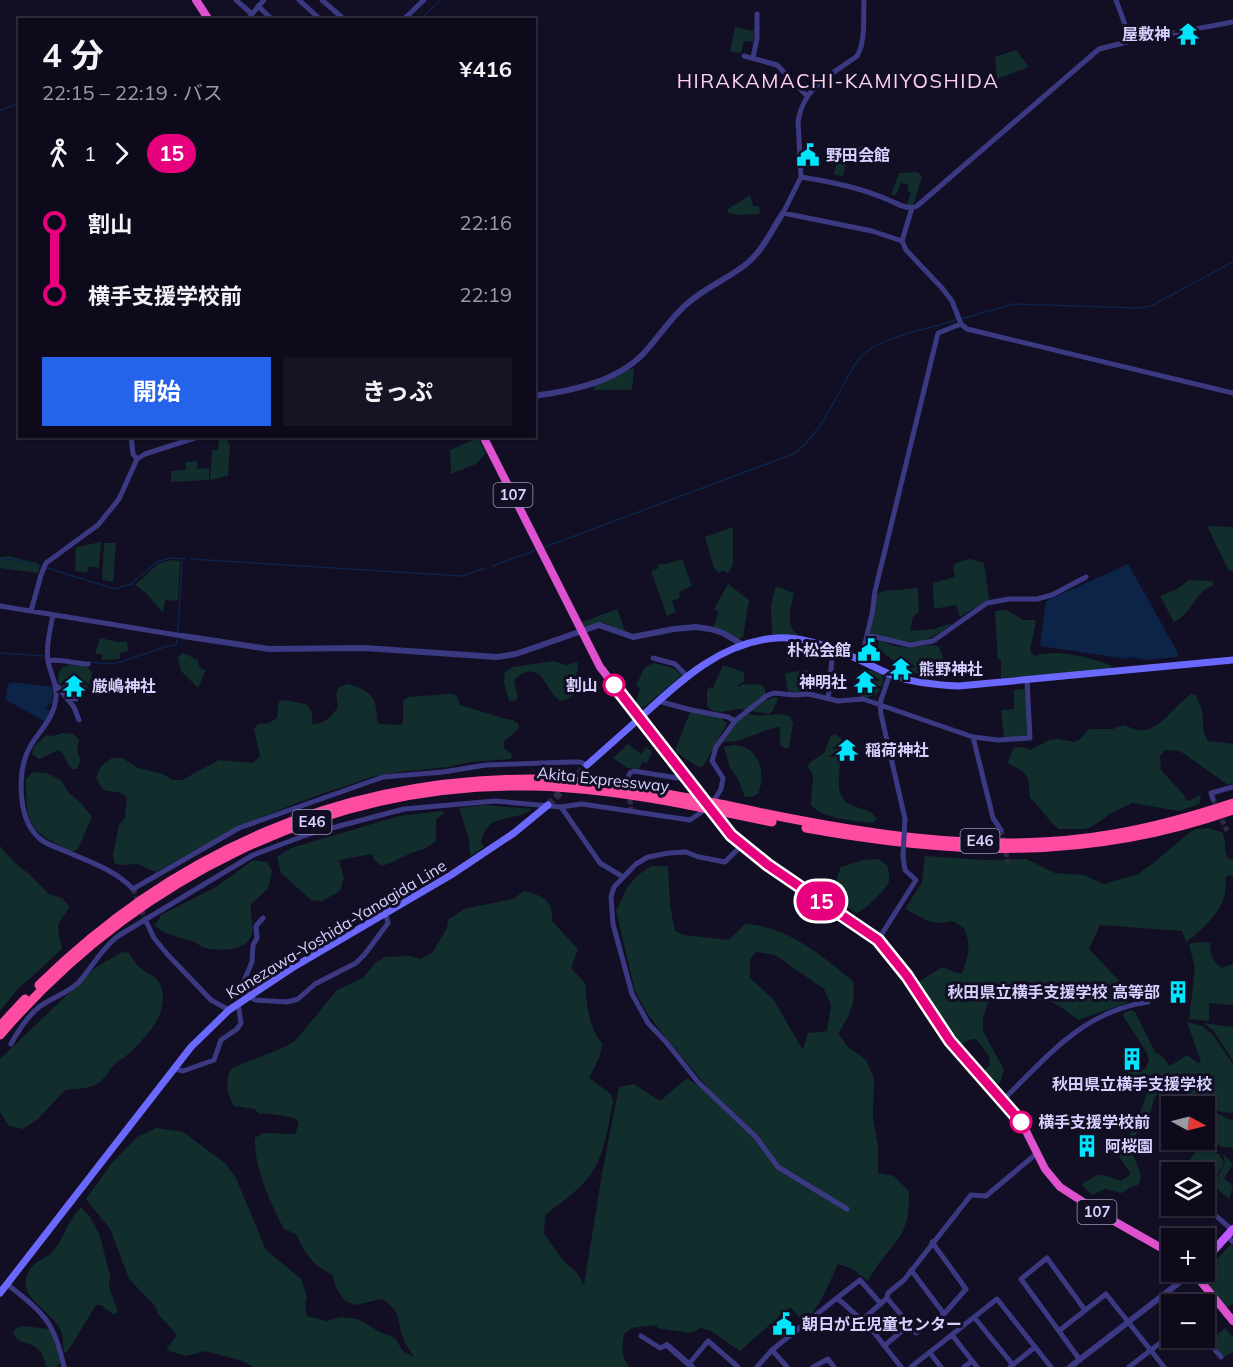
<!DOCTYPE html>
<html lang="ja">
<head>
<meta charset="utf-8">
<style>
  :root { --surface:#0e0a1b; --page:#171324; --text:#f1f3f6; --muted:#9b9aa3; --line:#2e2b3a; --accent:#2563eb }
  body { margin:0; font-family:Mulish,"Noto Sans JP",sans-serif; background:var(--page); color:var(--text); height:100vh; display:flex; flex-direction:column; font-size:22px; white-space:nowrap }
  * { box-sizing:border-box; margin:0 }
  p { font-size:20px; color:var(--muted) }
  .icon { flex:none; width:33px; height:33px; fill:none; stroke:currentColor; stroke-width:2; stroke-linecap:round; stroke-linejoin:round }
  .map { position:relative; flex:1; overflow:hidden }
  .side { position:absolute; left:18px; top:18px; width:518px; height:420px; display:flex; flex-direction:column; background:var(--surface); border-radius:0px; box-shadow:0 2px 4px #0004,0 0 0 2px var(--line) }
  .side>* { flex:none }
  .badge { padding:0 12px; border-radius:20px; font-size:21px; line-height:39px }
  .needle { width:39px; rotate:97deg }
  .fabs { position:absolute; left:1161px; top:1096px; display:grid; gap:12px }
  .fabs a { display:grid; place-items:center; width:54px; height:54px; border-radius:0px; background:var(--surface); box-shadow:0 2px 4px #0004,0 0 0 2px var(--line); font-size:30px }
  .map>.badge { position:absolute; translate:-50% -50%; box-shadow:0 0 0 3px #fff }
  .legs { display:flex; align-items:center; gap:9px; height:66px; padding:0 24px; font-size:20px }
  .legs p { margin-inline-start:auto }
  .head { display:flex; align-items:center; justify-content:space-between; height:102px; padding:0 24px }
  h1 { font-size:33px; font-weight:700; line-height:45px }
  .action { display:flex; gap:12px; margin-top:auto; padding:12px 24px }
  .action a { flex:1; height:69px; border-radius:0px; background:var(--accent); color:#fff; font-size:24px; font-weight:700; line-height:69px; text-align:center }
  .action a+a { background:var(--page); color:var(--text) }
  ul { padding:0 24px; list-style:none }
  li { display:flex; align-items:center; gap:21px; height:72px; font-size:22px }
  li i { display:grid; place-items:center; width:9px; height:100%; margin:0 8px; background:currentColor }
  li i::after { content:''; width:15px; height:15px; margin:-8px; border:4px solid; border-radius:50%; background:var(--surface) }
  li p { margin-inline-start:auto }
  li:first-child i { background:linear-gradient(#0000 50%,currentColor 0) }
  li:last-child i { background:linear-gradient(currentColor 50%,#0000 0) }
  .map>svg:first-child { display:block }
  .green { fill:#112e2c; fill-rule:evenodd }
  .water { fill:#0d2449 }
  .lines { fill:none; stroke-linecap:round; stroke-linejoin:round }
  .stream { stroke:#0d2449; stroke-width:1.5 }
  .minor-tunnel { stroke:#2f2b45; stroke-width:5; stroke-dasharray:5 2.5; stroke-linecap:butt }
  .secondary-tunnel { stroke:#2f2b45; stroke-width:7; stroke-dasharray:7 3.5; stroke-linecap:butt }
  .minor { stroke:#3b3982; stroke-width:5 }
  .tertiary { stroke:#3b3982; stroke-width:6 }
  .secondary { stroke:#6b68fe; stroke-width:7 }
  .primary { stroke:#bf58fe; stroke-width:8 }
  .trunk { stroke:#de52d0; stroke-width:8 }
  .motorway { stroke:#fe4ca3; stroke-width:9 }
  .minor-bridge { stroke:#3b3982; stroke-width:5 }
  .motorway-bridge { stroke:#fe4ca3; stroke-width:9 }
  .line-1-casing { stroke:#fff; stroke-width:14 }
  .line-1 { stroke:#e6007e; stroke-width:9 }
  .stop-1-dot { fill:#fff; stroke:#e6007e; stroke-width:3 }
  .labels { text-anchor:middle; stroke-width:6; stroke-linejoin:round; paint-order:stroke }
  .shield { fill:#120e24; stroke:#9b96bd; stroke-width:1.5 }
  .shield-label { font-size:15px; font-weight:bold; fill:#d6d1ff }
  .poi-label { font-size:16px; font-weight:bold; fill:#d6d1ff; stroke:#120e24; text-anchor:start }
  .stop-label { font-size:16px; font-weight:bold; fill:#d6d1ff; stroke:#120e24; text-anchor:end }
  .street-label { font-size:16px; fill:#d6d1ff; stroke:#120e24 }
  .quarter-label { font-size:20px; letter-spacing:1.5px; fill:#ffd3ef; stroke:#120e24 }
</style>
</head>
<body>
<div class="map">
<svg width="1233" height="1367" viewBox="0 0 1233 1367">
  <rect width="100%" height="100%" fill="#120e24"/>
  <path class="green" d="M735,27L754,31L753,42L744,41L741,53L730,52Z
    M1016,50L1029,67L997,79L995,57Z
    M841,145L867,147L859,160L847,158L843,176L834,174Z
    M917,172L922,176L913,206L907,205L911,192L908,191V184L901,183L896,195H891L899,173Z
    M750,195L753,206H759L760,214L737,215L727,212L728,209Z
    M634,368L632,390H594L595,385Z
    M224,437H228V444L230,445L228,476L210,480L212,450H218L219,439H224Z
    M478,438L486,453L476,464L451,474L450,450Z
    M197,461V469L209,468V480L171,482V471L186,470V462Z
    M1207,526L1233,527V571H1229Z
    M733,527V564L728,573L722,570L719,573L714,568L705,537Z
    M101,542L99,568L89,566L87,573L75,571L76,547Z
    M104,543H116L113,582L102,580Z
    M8,556L37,563L40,565L38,573L0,568V557Z
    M682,559L692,586L679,592L680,598L672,601L676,612L667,616L651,571L659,568L658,564H666Z
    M970,559L984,563L989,599L960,617L956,605L934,609L933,583L955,577L953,567L955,563Z
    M171,560L180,561L178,601L165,600L163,613L146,593L135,585L158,564Z
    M1189,580L1212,581L1214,585C1195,591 1191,615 1174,622L1160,596L1177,589Z
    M728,584L749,600L743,637L738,639L713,627L719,612L714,609Z
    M776,586L794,593C791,606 785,625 797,634V636L772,635L771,605Z
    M918,588L919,612L913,617L910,631L934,629L952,623C923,650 904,642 870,634L877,594L885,591Z
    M617,609L626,633L604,623L582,628L580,623Z
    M1007,610L1023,620H1036L1030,651L1035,656C1055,648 1093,658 1112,666L1111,669L1001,678V659H998L995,611Z
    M100,638L118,642L127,641L128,651L120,653V659L102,660V654H95Z
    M879,640C890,645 901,649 913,647C922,646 929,644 938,646C944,657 945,662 938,673L914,676L910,674L909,664L905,661L895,662L878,648Z
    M183,653L198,660L199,667L206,670L198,688L181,671L178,657Z
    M554,661L566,665L577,662L578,666L576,677L580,680C578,693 573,698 561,701C544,692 544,658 516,678L514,682L518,697L515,701H509L504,682L505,672L513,667Z
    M654,663L673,668L682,675L644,707L638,708L636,702L640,688L636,685L645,667Z
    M69,665L86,666L92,672L91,680L85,691L80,693L79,681L76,677H71L66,682V691L63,693C56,683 55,668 69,665Z
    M723,665L744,672V682L738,685V687C744,682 751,686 759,684L765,688V699L768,700L774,697L778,698L773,711L768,714L739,709L721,712L713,711L707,706V690L710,687L713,688Z
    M866,669L881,674L884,682L877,694L867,698L861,697C859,687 858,677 866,669Z
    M808,670L806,692L788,693L785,673Z
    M348,684C362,688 375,693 376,709C377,715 376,718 379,724L401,725L403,721V701L408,697L449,694L456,695L460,705L506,719L513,720L519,725L518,730L504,741V748L512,754L511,759L471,762L448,767L391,773L372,777L310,798L241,825L156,872L137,864L121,865L114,863L113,854L119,825L125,818L127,798L121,793L103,790L96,778L101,766L112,758H122L138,768L163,774L172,780H182L219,760L253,763L260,756L254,729L258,724L269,723L277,718L279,701L285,700L306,704L312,712V724C325,724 331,717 338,707L336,693L339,687Z
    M1025,689L1029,737H1004L1001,710L1014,709V690Z
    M1191,694L1196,695L1202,710L1204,733L1208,741L1233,744V783L1228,785L1180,751L1165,750L1160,756L1161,770L1184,795L1185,799L1190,801L1199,795L1201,797L1199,804L1179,811L1132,803L1110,814L1093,826L1085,829H1059C1047,820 1041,807 1030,798C1029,789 1030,775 1021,770C1016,767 1013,767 1008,763L1013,748L1022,747L1030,750L1049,740L1058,739L1074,742L1080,739L1089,729H1113L1123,725C1130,727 1138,732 1146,730C1163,726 1176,704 1191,694Z
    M690,712L720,718L727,723L704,765L701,767L696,766L675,751Z
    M746,713C761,719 775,711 790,716L793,723L789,748H784L780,745V727C760,729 745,743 723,742L730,730Z
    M63,733L73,734L79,739L77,751L81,760L77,769H73C66,764 66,755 59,750L39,759L32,754L33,748L46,735L53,736Z
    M835,734L841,738C845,755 832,787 844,800C853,810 869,806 877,819L873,823C855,821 823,819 811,805L813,775L808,767L809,763L824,753L830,737Z
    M628,744L641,754L646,747L652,752L647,763L642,762L639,769L627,768L613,758Z
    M733,745C759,745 767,773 758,794L752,797H745L738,779L730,768L724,747Z
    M33,772L46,773L61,780L69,793L80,802L92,817L78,849L72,852C29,830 26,828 26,779Z
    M485,805L532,809C512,824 488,810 481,842L484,847L470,856L469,840L459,808Z
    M443,811L444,814L436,819V841C423,852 418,849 405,856C397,860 391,863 382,866L375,861L372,854L339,860L344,878L340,891L322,901L311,900L281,873L277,857L291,848L399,816Z
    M1207,828L1222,832C1228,843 1222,850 1229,859L1233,860V876L1229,875L1226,877C1225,884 1226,891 1224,897C1221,912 1198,934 1186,942L1182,931L1100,925L1089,949L1130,992L1127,1003L1078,1020C1069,1013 1057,1003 1046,1000C1039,999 1034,1001 1027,997C1018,994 1011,987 1002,984L993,988L983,1018V1031L1004,1070L1000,1083L994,1084C990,1079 986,1077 982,1072L990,1065L989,1056L976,1039L968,1040L960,1046L948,1034L917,983L942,967L957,973H962C969,956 971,944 964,928L952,921L941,923L928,921L905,909L922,882L925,856L985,860L1026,859L1055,873L1084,875L1104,884L1138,874L1152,864L1189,833L1196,829Z
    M0,846L15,863L29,874L49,894L62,898L69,906C67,913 61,918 59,924C56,932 62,941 62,949L17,990L0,1011Z
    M879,859L888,866C888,870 890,877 889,881C887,889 864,911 857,913C838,904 832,886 841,867L863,860Z
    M253,860L267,862L272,871L268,889L251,904C249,915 257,930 249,940C241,951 218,951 205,948C200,946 195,942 189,940C175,936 167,935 155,926L161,915L216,887Z
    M651,866H668L670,905L675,931L684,935L729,940L745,924C787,926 822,956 853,981C856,1003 850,1016 838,1033L848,1047L866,1060L874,1078L873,1116L878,1148V1173L894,1176L909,1191C909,1205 909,1220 902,1233C891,1250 877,1263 868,1281L853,1269L838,1264C829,1283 820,1308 804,1322L790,1307L740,1351L711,1331L701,1328L689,1333L657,1328V1325L632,1328L624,1334C622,1347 621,1356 629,1367H253L243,1361L205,1351L186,1356L166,1350L177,1335L158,1314L155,1306L129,1279L110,1229L86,1199L111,1164L137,1137L156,1128L183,1132L225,1163L236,1178L266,1250L301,1279L307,1297L305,1307L307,1316L326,1321L341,1317L358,1319L378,1331L395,1338L403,1351L414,1357C411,1351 406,1346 404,1340C395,1320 405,1314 382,1299L355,1305L345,1301L337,1289L332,1275L315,1264L304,1250L296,1234L284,1229C270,1202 254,1168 255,1138L263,1133L295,1134L299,1123L297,1119C290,1117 265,1112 259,1114L255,1109L234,1106L227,1091L228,1075L232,1068L285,1047L296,1040L337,990L364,977L375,963L385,957L409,956L420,959L432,953L447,928L448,920L464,909L513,899L524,891C541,895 554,900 552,921L578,949L571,968L585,983C587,1003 588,1028 602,1043L600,1056L589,1078L611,1094L613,1102C608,1125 605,1155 591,1174C579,1191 561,1202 545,1215L544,1234L563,1260L577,1273L584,1285L602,1173L619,1087L634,1084L660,1101L687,1078L732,1110L714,1095L662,1033L647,1013L635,991L616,911L628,886L638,875ZM756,952L775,955L824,989L831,1005L827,1031L808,1033L803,1050L773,999L750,978V960Z
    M1199,942L1211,943C1208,953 1214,961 1221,968L1233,964V1005L1209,1003V1021L1189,1019L1195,968L1189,944Z
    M122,952L129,953C132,957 134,962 137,965C145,974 159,974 162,990C168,1017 144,1039 126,1056C123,1059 118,1060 115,1064C108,1070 106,1079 97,1084C86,1090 76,1088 65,1090L38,1119L23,1129L9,1126L0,1112V1059L96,967Z
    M1131,1010L1135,1012L1155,1052L1162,1056L1170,1066L1187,1055L1198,1063L1201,1062L1187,1022L1202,1026L1213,1035L1233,1064V1113C1211,1114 1194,1096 1176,1086C1169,1087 1163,1088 1158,1093C1153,1099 1153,1104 1151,1111C1145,1124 1132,1134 1132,1149C1133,1163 1146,1172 1138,1185L1131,1187L1122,1193L1105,1189L1092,1195L1083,1186L1082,1184C1102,1171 1099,1174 1121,1181L1131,1174L1119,1157C1127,1139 1148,1104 1147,1085L1144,1081C1128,1079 1124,1092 1110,1095L1105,1090V1087L1113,1081L1120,1080L1129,1072H1139L1146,1068L1149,1059L1144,1048L1123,1016L1124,1013Z
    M1203,1023L1233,1027V1061L1213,1030Z
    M1214,1112L1233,1121V1150L1231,1147H1222L1205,1139V1130Z
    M1201,1146L1219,1154L1224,1163L1212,1184L1205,1180L1204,1173H1191L1192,1168L1186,1166L1195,1152Z
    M1223,1154L1233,1164L1224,1178L1233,1186L1229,1199L1213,1185L1225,1163Z
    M81,1207L90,1217L100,1236L110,1275L109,1287L118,1312L114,1315L101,1305H96L71,1346L67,1352H64C63,1344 63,1335 60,1329C52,1311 14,1296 29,1271C34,1261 43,1260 50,1254C63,1243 66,1222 81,1207Z
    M1231,1244L1233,1247V1304L1227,1307C1218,1297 1203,1286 1206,1271Z
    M23,1326L49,1329L54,1335L60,1363L56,1367H46C40,1334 21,1351 13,1333L16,1328Z
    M1225,1328L1233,1337V1352L1223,1357L1210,1340Z"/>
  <path class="water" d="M1128,564L1178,653L1177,657L1146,660L1131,657L1127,659L1040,646L1046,601Z
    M13,682L53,687L52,703L48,704L46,708L50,711L46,722L6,700L8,684Z"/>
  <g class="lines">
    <path class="stream" d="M420,20L441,0
      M0,110L20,103
      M961,319L1013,304L1138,308L1151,306L1233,262
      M545,547L793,454C816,439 831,407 844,384C850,372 857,358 869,350C889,336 931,328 956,320
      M191,559L462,576L486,568
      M0,560L14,559L43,567
      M493,566L536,550
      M47,568L115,589L131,584L157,562L172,558L185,559
      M178,631L182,560
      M0,653L44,656
      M88,662L114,664L168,646L176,645L177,639"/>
    <path class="minor-tunnel" d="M628,777L631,811
      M1213,799L1227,831
      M1001,830L1008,863
      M133,889L145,919"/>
    <path class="secondary-tunnel" d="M548,805L587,765"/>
    <path class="minor" d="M236,0L252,14
      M299,0L321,20
      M322,0L345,20
      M864,0C863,17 866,41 857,56C830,76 804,86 798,121L801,177L783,213L872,231L902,241
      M1116,0L1131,41
      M258,6L273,20
      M247,20L264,0
      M403,20L424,0
      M744,56L777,65L806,95
      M753,58L757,38V14
      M801,177C832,182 862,188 891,201C900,205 908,210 917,206L1099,49L1131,41L1233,22
      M912,208L902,241L906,250L942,288L952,301L961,324L967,329L1233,393
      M131,436L133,454L137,459
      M0,606L183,636
      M31,611L41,575L46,563L98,525L119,499L137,459L145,454L201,436
      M53,615C50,630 46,646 48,661C50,673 57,683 56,696C55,717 41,729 31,745C17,768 17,816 37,836C44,844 55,847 65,851C89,862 114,869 133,889L239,828L383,777L443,772L486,765L572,762H580L587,765
      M867,635L910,645L933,641L987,603L1009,599H1037L1052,595L1086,577
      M653,658L675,664L687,676
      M861,660L872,614L875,591L938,333L961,324
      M48,661C57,658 77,664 88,664
      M890,674L880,703L881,714L905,819
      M57,686L74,707L79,720
      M66,696L76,699
      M828,699L833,649
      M658,701L691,710L728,717L735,721
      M973,737L993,818L1001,830
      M628,777L630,773L634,771L677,778L685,777
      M1213,799L1211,793L1233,787
      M713,802L721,789L723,778L712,761L716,747L735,721L766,696L774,693L794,695L809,694L838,701L863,699L973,737L998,740L1030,738L1027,679
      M561,807L600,863L623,877
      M742,845L725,862L699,857L686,852L669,853L648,857L636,864L614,887L611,897L613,924L632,994L648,1023L666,1042L698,1082L756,1137L778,1167L847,1209
      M145,919L154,938L168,955L211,1000L229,1010
      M878,940L916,880L905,870L903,856
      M250,995L243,983L252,962L253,945L257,938L256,926L263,918
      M249,996L255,1000L287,1002L298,999L315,984L356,963L365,954L388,923L386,915
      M11,1044C18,1031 28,1016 39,1007C52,997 67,994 79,982C93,966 101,949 118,936L253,855L309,834L404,809L495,801L561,807L582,804L690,820L706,809
      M174,1069L183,1071L214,1060L221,1040L237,1029L241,1023L238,1003
      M1002,1101C1047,1057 1083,1011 1148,1002
      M1204,1205L1232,1230
      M1227,1236L1233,1242
      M911,1270L944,1314
      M7,1284C43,1313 54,1320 64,1367
      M1169,1291L1180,1305
      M837,1298L860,1280L881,1304
      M887,1298L916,1333L944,1314L966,1289L932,1242
      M974,1317L1013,1365
      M862,1320L887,1298L888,1293L904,1280L971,1195L986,1196L1036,1154
      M1060,1330L1106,1294L1164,1367
      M952,1335L977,1367
      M641,1336L660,1348L667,1345
      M1204,1337L1221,1357
      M884,1346L909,1325
      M772,1350L787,1367
      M930,1353L941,1367
      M1080,1360L1021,1279L1047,1258L1085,1310
      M689,1364L708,1341L738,1367
      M757,1367L772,1350L837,1298L869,1326L901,1367
      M813,1367L828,1359L834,1367
      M911,1367L997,1299L1051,1367
      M964,1367L972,1361
      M1010,1367L1035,1347
      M1129,1367L1172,1334"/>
    <path class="tertiary" d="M534,396C571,391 616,382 643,354C659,337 671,317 688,303C705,288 727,279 745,265C762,252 771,231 783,213
      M183,636L269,649L364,648L497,657L516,654L599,625L633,637L674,629L696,627L710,629L723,633L743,645
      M667,1345L692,1367
      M1070,1367L1193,1272"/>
    <path class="secondary" d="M587,765C605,749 623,733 641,717C680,681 721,642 776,638C795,636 815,642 834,649C854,656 872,667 892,675C913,683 936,685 959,686L1233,660
      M0,1293L191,1047L229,1010L292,968L451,875L514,833L548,805"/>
    <path class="primary" d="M1204,1261L1233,1229"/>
    <path class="trunk" d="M196,0L209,20
      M483,436L600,667L731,835L752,853L878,940L907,976L939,1027L961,1055L1020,1119L1045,1169L1060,1187L1105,1216L1172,1254
      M1193,1272L1233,1321"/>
    <path class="motorway" d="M725,805C849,832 987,857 1114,834C1154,827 1194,816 1233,803
      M729,813L772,822
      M806,828C955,855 1088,861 1233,810
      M39,985C174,852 340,780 529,779C582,779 636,788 688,798
      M0,1026L25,999
      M0,1035C133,880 325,782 532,786C585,787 637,795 689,805"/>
    <path class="minor-bridge" d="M903,856L905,819"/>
    <path class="motorway-bridge" d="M688,798L725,805
      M689,805L729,813"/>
  </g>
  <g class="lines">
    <g class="line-1-casing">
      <path id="line-1" d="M614,685L731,835L768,865L878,940L907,976L950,1041L1021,1122"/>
    </g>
    <use href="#line-1" class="line-1"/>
  </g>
  <defs>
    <g id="temple-bare" transform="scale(1.8)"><path d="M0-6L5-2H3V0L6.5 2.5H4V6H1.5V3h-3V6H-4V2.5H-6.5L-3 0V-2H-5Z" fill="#01e4fb" stroke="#120e24" stroke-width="2.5" paint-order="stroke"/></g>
    <g id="civic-bare" transform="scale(1.8)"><path d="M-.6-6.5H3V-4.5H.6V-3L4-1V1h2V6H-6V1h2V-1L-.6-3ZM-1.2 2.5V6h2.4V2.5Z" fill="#01e4fb" stroke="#120e24" stroke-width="2.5" paint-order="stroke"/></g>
    <g id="building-bare" transform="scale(1.8)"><path d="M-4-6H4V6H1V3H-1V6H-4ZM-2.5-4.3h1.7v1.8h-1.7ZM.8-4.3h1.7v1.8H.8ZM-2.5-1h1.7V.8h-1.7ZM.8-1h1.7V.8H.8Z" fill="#01e4fb" stroke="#120e24" stroke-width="2.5" paint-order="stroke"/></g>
  </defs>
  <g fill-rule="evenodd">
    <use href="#temple-bare" x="1188" y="34"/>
    <use href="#civic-bare" x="808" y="155"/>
    <use href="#civic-bare" x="869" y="650"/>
    <use href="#temple-bare" x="901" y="669"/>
    <use href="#temple-bare" x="865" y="682"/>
    <use href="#temple-bare" x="74" y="686"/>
    <use href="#temple-bare" x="847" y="750"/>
    <use href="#building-bare" x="1178" y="992"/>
    <use href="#building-bare" x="1132" y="1059"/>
    <use href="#building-bare" x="1087" y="1146"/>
    <use href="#civic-bare" x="784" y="1324"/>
  </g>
  <g class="stop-1-dot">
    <circle cx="614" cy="685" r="10"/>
    <circle cx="1021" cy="1122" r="10"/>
  </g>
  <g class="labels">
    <g class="shield">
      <rect x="493.5" y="483" width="39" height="24" rx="4.5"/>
      <rect x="292.5" y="810" width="39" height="24" rx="4.5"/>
      <rect x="960.5" y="829" width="39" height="24" rx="4.5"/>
      <rect x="1077.5" y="1200" width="39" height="24" rx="4.5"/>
    </g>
    <g class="shield-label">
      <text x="513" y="500">107</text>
      <text x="312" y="827">E46</text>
      <text x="980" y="846">E46</text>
      <text x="1097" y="1217">107</text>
    </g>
    <g class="poi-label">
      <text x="1170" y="40" text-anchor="end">屋敷神</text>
      <text x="826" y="161">野田会館</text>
      <text x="851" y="656" text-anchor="end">朴松会館</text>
      <text x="919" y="675">熊野神社</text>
      <text x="847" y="688" text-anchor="end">神明社</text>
      <text x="92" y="692">厳嶋神社</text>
      <text x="865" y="756">稲荷神社</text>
      <text x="1160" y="998" text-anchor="end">秋田県立横手支援学校 高等部</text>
      <text x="1132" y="1090" text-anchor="middle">秋田県立横手支援学校</text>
      <text x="1105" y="1152">阿桜園</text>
      <text x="802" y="1330">朝日が丘児童センター</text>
    </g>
    <g class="stop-label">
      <text x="598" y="691">割山</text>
      <text x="1038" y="1128" text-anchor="start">横手支援学校前</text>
    </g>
    <g class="street-label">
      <text transform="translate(603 779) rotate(6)" y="6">Akita Expressway</text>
      <text transform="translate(336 929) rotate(-31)" y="6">Kanezawa-Yoshida-Yanagida Line</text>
    </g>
    <g class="quarter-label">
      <text x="838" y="88">HIRAKAMACHI-KAMIYOSHIDA</text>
    </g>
  </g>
</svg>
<div class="fabs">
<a><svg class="needle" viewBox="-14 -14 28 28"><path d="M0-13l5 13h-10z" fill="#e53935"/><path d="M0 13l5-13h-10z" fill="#9b9aa3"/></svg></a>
<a><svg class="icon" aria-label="layers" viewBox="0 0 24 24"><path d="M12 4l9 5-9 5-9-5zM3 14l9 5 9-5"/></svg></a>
<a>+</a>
<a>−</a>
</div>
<b class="badge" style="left:821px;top:901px;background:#e6007e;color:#fff">15</b>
<section class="side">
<div class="head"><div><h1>4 分</h1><p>22:15 – 22:19 · バス</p></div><b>¥416</b></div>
<div class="legs"><svg class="icon" aria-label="walk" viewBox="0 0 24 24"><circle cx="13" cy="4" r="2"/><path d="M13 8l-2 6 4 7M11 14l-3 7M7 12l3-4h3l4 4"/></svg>1<svg class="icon" aria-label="forward" viewBox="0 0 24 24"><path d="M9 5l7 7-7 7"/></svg><b class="badge" style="background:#e6007e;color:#fff">15</b></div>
<ul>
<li><i style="color:#e6007e"></i><b>割山</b><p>22:16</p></li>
<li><i style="color:#e6007e"></i><b>横手支援学校前</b><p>22:19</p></li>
</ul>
<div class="action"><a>開始</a><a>きっぷ</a></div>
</section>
</div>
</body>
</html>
